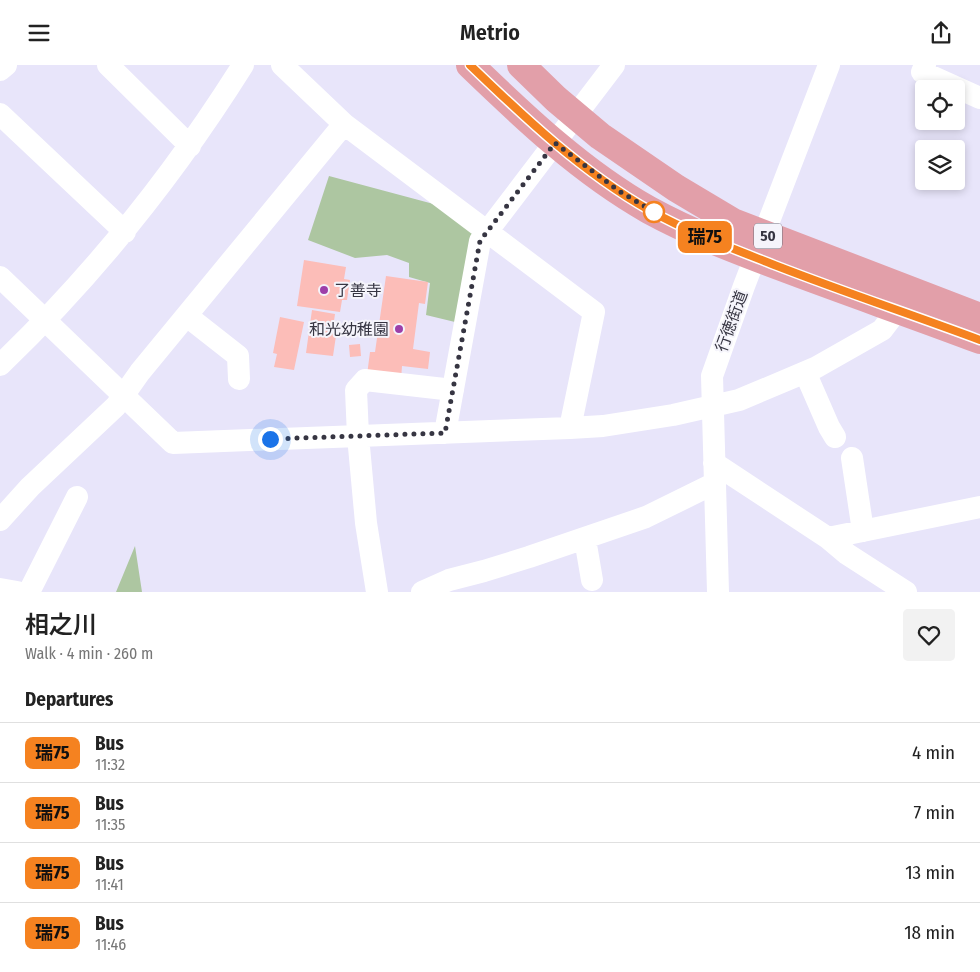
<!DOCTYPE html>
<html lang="en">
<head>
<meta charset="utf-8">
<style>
  :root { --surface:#fff; --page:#f2f2f2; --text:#222; --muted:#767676; --line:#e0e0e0 }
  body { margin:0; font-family:"Fira Sans Condensed","Noto Sans JP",sans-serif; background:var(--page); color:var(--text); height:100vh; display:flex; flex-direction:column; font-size:19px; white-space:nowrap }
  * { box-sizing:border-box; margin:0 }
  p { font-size:16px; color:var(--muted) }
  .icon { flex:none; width:28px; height:28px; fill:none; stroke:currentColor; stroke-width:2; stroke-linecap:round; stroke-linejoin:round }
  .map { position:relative; height:527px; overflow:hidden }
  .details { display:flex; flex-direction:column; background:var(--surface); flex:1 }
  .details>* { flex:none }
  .badge { padding:0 10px; border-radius:8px; font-size:18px; line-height:32px }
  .tools { position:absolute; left:915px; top:15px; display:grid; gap:10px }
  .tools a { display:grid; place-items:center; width:50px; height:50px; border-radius:5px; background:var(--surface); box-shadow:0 2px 8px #0003; font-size:25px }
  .you { position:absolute; width:25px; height:25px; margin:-12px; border:4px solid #fff; border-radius:50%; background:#1a73e8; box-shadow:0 0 0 8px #1a73e833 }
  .map>.badge { position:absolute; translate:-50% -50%; box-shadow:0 0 0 2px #fff }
  h2 { padding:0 25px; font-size:19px; line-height:45px }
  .round { display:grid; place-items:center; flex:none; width:52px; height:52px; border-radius:5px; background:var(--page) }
  .headline { display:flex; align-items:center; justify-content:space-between; height:85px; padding:0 25px }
  h1 { font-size:24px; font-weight:600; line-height:38px }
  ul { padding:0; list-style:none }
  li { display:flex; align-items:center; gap:15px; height:60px; padding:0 25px; border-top:1px solid var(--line) }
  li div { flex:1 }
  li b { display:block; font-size:19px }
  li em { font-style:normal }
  li .badge { min-width:55px; font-weight:700; text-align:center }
  header { display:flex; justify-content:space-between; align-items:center; height:65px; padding:0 25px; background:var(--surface); font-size:22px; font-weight:600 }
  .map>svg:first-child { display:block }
  .green { fill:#adc6a1 }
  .building { fill:#fcbdb8 }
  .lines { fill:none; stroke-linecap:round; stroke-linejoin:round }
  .minor { stroke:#fff; stroke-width:22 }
  .major { stroke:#e29fa9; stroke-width:28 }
  .line-casing { stroke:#fff; stroke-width:11 }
  .line { stroke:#f58220; stroke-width:8 }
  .walk { stroke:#363542; stroke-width:5; stroke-dasharray:0 9 }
  .stop-dot { fill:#fff; stroke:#f58220; stroke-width:2.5 }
  .poi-dot { fill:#9d3fa9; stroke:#f5f4fb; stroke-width:2 }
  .labels { text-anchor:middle; stroke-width:4; stroke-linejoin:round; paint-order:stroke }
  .shield { fill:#f5f4fb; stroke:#6f6e7a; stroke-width:1 }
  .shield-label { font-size:15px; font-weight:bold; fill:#363542 }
  .poi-label { font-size:16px; fill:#363542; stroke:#f5f4fb; text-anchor:start }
  .street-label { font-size:16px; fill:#363542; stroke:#f5f4fb }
</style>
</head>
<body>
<header><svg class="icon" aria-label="menu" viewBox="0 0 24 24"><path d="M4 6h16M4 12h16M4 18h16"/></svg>Metrio<svg class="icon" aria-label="share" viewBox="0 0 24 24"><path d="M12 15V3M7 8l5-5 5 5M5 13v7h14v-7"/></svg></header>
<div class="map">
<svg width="980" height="527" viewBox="0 0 980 527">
  <rect width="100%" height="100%" fill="#e8e5fa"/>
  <path class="green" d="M329,111L441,141L473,166L455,257L426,250L430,218L409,212V198L387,190L355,193L308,175Z
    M135,481L142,527H116Z"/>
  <path class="building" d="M304,195L346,202L344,214L350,215L347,235H342L340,247L297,241Z
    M386,211L428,217L425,239L419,238L413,284L430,287L428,304L402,301L401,315L367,310L370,287H375Z
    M312,245L335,249L333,263L337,264L333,291L306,288Z
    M280,252L304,257L294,305L274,302L277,289L273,288Z
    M360,279L361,291L350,292L349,280Z"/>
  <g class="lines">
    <path class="minor" d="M108,0L190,81
      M282,0L344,59L594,247L570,363
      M925,0L922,7L980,33
      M0,5L6,0
      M0,49L125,167
      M0,212L173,378L570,363L603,361L673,350L739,335L815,303L882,265L898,244
      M187,251L238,291L239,314
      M0,300C94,210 174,110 243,0
      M805,307L829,362L835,372
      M445,368L480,176L614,0
      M852,393L863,466
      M714,398L828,473L847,489L906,527
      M0,455L30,422L116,341L140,307L344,59
      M828,473L980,442
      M585,474L592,515
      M0,524L17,527
      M29,527L77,432
      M377,527L366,458L358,371L356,325L365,315L453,325
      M422,527L449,515L484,506L529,492L646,452L715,418
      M718,527L712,311L744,221L829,0"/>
    <path class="major" d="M470,0C525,53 582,107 649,145C691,168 736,185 781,202C847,227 914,250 980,275
      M521,0L556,34L600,71L676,123L733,157L980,252"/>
  </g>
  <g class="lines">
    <g class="line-casing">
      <path id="line" d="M470,0C525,53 582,107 649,145C690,168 734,184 777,201C844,227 913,250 980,275"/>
    </g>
    <use href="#line" class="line"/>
    <path class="walk" d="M270,374L445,368L480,176L555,78L619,126L654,147"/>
  </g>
  <circle class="stop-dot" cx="654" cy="147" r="10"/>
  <g class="poi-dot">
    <circle cx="324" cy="225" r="5"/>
    <circle cx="399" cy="264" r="5"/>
  </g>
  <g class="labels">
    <rect class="shield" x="754" y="158.5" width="28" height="25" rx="4"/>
    <g class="shield-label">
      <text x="768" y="176">50</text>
    </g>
    <g class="poi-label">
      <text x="334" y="231">了善寺</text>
      <text x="389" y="270" text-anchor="end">和光幼稚園</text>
    </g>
    <g class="street-label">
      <text transform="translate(731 256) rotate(-70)" y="6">行徳街道</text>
    </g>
  </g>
</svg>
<div class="tools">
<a><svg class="icon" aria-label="locate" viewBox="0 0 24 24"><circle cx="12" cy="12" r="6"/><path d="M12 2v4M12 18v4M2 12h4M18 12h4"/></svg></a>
<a><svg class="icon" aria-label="layers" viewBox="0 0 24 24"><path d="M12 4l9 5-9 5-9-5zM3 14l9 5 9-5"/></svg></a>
</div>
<div class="you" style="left:270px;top:374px"></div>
<b class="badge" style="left:705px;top:172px;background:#f58220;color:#111">瑞75</b>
</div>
<section class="details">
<div class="headline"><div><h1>相之川</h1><p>Walk · 4 min · 260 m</p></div><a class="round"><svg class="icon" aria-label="heart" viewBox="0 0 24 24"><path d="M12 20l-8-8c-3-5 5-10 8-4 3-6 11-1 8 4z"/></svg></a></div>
<h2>Departures</h2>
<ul>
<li><span class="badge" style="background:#f58220;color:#111">瑞75</span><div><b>Bus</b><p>11:32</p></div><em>4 min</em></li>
<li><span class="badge" style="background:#f58220;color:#111">瑞75</span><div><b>Bus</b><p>11:35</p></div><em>7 min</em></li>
<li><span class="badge" style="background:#f58220;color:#111">瑞75</span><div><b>Bus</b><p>11:41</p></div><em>13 min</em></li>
<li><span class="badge" style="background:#f58220;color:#111">瑞75</span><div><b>Bus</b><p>11:46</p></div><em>18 min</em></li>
</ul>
</section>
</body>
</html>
